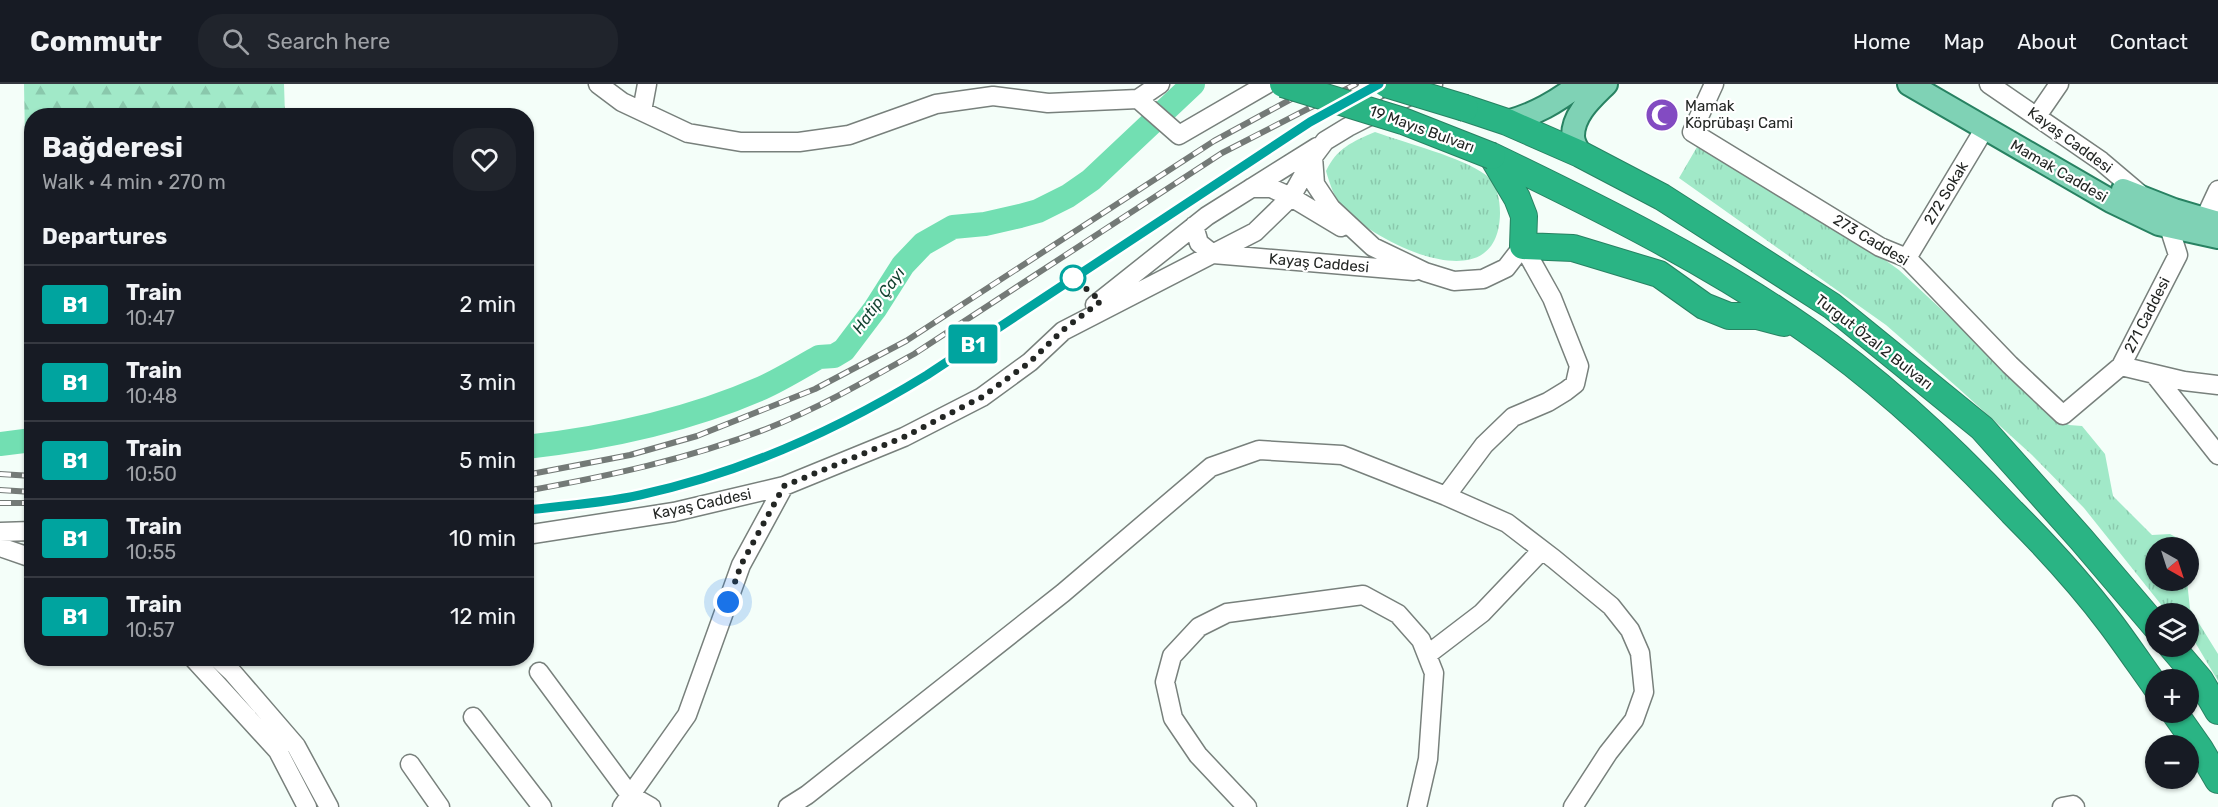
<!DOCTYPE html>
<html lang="en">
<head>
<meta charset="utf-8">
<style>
  :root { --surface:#171b24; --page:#20242c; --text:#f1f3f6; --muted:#9ea1a6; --line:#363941 }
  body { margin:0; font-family:Rubik,sans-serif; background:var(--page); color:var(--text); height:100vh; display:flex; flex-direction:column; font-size:22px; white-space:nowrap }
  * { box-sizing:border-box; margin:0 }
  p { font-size:20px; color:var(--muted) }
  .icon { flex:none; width:33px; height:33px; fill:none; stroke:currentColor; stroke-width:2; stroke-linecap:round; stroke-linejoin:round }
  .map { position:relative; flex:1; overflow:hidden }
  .details { position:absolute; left:24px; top:24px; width:510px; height:558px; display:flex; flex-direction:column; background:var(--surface); border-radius:24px; box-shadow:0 2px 4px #0004 }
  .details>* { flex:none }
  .badge { padding:0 12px; border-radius:4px; font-size:21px; line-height:39px }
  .needle { width:39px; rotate:141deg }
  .tools { position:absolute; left:2145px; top:453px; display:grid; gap:12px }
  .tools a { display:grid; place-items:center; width:54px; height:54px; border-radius:50%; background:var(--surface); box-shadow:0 2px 4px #0004; font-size:30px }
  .you { position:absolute; width:30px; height:30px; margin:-15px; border:4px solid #fff; border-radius:50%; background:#1a73e8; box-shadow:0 0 0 9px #1a73e833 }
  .map>.badge { position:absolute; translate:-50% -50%; box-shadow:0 0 0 3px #fff }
  h2 { padding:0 18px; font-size:22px; line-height:54px }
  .round { display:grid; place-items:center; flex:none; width:63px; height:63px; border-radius:24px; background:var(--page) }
  .head { display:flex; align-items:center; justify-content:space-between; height:102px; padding:0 18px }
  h1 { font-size:28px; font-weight:700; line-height:45px }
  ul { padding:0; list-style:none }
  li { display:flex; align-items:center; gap:18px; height:78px; padding:0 18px; border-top:2px solid var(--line) }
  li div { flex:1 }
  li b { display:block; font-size:22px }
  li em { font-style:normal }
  li .badge { min-width:66px; font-weight:700; text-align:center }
  header { display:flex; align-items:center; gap:36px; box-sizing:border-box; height:84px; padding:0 30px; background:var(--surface); border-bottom:2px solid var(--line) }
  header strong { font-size:28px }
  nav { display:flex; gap:33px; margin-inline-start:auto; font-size:21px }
  .search { width:420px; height:54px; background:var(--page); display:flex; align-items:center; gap:15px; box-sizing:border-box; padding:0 21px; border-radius:24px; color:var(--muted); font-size:22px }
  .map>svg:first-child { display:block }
  .forest { fill:url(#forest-firs) }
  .park { fill:url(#park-tufts) }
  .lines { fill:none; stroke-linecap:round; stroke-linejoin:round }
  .river { stroke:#72dfb2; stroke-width:24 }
  .minor-casing { stroke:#78807c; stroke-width:21 }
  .major-casing { stroke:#288262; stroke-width:26 }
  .highway-casing { stroke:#288262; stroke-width:28 }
  .minor { stroke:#fff; stroke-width:18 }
  .major { stroke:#7fd2b5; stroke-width:22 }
  .highway { stroke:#2ab484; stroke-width:26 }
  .rail-casing { stroke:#747a77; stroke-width:6 }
  .rail { stroke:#fff; stroke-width:4; stroke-dasharray:11; stroke-linecap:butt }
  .highway-bridge-casing { stroke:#288262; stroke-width:28; stroke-linecap:butt }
  .highway-bridge { stroke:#2ab484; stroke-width:26 }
  .line-casing { stroke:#fff; stroke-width:14 }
  .line { stroke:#00a49f; stroke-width:9 }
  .walk { stroke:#232624; stroke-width:6; stroke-dasharray:0 10.8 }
  .stop-dot { fill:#fff; stroke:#00a49f; stroke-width:3 }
  .labels { text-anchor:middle; stroke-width:4.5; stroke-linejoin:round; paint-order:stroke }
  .poi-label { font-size:15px; fill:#232624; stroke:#fff; text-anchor:start }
  .street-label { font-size:15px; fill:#232624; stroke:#fff }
  .water-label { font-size:16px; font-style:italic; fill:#154432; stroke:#fff }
</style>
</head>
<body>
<header>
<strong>Commutr</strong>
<div class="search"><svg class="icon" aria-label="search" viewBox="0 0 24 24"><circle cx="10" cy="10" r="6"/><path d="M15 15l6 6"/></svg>Search here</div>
<nav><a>Home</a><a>Map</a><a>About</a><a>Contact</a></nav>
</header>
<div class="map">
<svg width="2218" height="723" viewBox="0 0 2218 723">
  <defs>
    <pattern id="forest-firs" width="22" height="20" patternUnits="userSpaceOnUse" patternTransform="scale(1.5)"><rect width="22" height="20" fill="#a1e9c8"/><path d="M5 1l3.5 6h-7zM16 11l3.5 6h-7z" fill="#8ac8ac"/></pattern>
    <pattern id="park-tufts" width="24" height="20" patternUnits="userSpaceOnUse" patternTransform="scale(1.5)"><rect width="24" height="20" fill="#a1e9c8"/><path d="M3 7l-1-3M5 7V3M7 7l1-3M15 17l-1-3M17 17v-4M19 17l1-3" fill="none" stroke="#8ac8ac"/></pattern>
  </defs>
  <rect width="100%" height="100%" fill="#f4fef9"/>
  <path class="forest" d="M24,0H284L285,31L32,32L31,60H25Z"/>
  <path class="park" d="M1375,48C1405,59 1462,73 1486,91C1497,100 1500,115 1500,129C1499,219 1381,161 1346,127C1335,116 1330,101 1326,87C1337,64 1352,58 1375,48Z
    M1697,63L1867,163L1899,186L1969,251L2012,296L2069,341L2082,342L2105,370L2113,412L2152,451L2170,450L2183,457L2184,463L2156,464V496L2187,497L2190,525L2218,570V597L2189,548L2188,530L2167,528L2084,424L2032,371L1957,303L1886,241L1679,94Z"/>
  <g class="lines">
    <path class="river" d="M0,360L32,356
      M526,363C606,354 689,336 762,304C782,295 801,283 819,273L834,272L844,266L875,225L903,181L923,160L953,143L985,140L1020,132L1038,127L1068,112L1091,96L1193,0"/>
    <g class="minor-casing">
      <path id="minor" d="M598,0L622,18L688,49L741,58H799L849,51L936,20L993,12L1048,19L1138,15L1179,51L1267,0
        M1433,0L1348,43L1325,57L1313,73L1315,100L1331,124L1373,163L1425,188L1454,197L1483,195L1506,184L1523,162L1552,214L1579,282L1575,300L1566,307L1548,318L1513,333L1484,361L1446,412L1507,439L1554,475L1611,522L1630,546L1640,569L1644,608L1634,636L1608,669L1573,723
        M1714,0L1692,48L1880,163L1907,174L2010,281L2063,331L2121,282L2178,171L2169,143
        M1989,0L2101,77L2140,110
        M1138,15L1160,0
        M642,27L647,0
        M2037,32L2059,0
        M1251,104H1271L1291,113L1341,143
        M2204,136L2218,106
        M1194,142L1199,159L1213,170L1414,187
        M1907,174L1985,44
        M1095,221L1207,132L1317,63
        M2121,282L2184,297L2218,301
        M2154,290L2218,371
        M0,448L32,447
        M526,451L674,428L784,402L904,353L982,313L1030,278L1063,247L1255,148L1291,113L1313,74
        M0,463L32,474
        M1427,571L1482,529L1542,466
        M193,574L278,667L307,723
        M217,574L233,589L296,662L329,723
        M539,588L630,711L651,723
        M473,633L542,723
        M410,680L440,723
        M622,723L687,631L741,481L784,402
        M788,723L807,711L1063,509L1211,383L1259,366L1342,371L1446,412
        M1247,723L1198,671L1173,634L1165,598L1172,572L1199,543L1227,529L1363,511L1398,530L1421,556L1434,589L1428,675L1417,723
        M2062,723L2073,721L2075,723"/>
    </g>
    <g class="major-casing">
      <path id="major" d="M1909,0L2111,117L2159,140L2218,153
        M1507,38C1536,30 1556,18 1580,0
        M1580,70C1577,65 1573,58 1573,52C1573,30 1592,14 1606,0
        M2123,106L2174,126L2218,139"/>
    </g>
    <g class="highway-casing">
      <path id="highway" d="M1465,24L1507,38L1580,70L1662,113L1832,222L1982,344L2081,455L2156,543
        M1492,72C1600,124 1707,177 1805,245C1881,297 1949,361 2012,428C2047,463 2081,500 2111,540C2126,560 2141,582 2156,603
        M1492,72L1517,114L1524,132L1523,162L1573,164L1659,190L1704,222L1729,232H1757L1784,239
        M2171,562L2200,596L2218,627
        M2174,628L2200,665L2218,696"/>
    </g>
    <use href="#minor" class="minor"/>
    <use href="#major" class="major"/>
    <use href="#highway" class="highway"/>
    <g class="rail-casing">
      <path id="rail" d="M0,390L32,392
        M526,391L630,371L697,352L815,305L906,257L1214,57L1319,0
        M0,406L32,408
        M526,407C608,392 689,375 766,345C817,325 866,297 914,270L1222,69L1356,0
        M0,419H32
        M526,426C564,422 603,419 640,411C702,397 770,374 827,347C862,332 895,311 927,291L1310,38L1379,0"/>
    </g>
    <use href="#rail" class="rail"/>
    <g class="highway-bridge-casing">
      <path id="highway-bridge" d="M1283,0L1403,37L1492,72
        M1386,0L1465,24"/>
    </g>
    <use href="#highway-bridge" class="highway-bridge"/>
  </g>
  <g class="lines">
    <g class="line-casing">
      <path id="line" d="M526,426C564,422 603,419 640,411C742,389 839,345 927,291L1310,38L1379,0"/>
    </g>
    <use href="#line" class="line"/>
    <path class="walk" d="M728,518L741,481L784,402L904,353L982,313L1030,278L1063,246L1101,217L1073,194"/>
  </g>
  <defs>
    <g id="mosque-disc" transform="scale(1.725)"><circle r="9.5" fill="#834bc2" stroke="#fff"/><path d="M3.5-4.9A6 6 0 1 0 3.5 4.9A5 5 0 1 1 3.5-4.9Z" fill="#fff"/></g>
  </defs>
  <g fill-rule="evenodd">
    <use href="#mosque-disc" x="1662" y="31"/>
  </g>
  <circle class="stop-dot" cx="1073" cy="194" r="12"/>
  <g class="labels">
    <g class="poi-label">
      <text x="1685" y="27">Mamak<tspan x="1685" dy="17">Köprübaşı Cami</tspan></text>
    </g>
    <g class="street-label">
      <text transform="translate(1422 45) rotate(20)" y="5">19 Mayıs Bulvarı</text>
      <text transform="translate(2070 56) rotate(36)" y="5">Kayaş Caddesi</text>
      <text transform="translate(2059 87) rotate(30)" y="5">Mamak Caddesi</text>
      <text transform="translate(1946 109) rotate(-59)" y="5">272 Sokak</text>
      <text transform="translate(1871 156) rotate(31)" y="5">273 Caddesi</text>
      <text transform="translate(1319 179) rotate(5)" y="5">Kayaş Caddesi</text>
      <text transform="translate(2147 231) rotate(-63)" y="5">271 Caddesi</text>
      <text transform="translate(1874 258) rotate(38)" y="5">Turgut Özal 2 Bulvarı</text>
      <text transform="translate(702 420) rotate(-12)" y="5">Kayaş Caddesi</text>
    </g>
    <g class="water-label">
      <text transform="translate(878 216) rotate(-54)" y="6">Hatip Çayı</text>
    </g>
  </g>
</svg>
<div class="tools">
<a><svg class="needle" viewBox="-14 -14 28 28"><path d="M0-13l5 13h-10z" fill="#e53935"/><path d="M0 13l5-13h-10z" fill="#9ea1a6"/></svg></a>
<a><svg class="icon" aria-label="layers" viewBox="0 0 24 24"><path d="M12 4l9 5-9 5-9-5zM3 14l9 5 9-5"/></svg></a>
<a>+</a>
<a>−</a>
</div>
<div class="you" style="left:728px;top:518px"></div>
<b class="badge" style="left:973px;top:260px;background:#00a49f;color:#fff">B1</b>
<section class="details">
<div class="head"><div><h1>Bağderesi</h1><p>Walk · 4 min · 270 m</p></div><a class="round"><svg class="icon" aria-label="heart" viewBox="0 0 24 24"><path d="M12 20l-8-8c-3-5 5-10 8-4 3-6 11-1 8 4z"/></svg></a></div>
<h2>Departures</h2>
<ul>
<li><span class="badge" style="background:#00a49f;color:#fff">B1</span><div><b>Train</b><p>10:47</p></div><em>2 min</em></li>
<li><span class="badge" style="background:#00a49f;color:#fff">B1</span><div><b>Train</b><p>10:48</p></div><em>3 min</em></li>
<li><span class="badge" style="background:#00a49f;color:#fff">B1</span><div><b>Train</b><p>10:50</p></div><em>5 min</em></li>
<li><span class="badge" style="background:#00a49f;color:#fff">B1</span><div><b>Train</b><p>10:55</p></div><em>10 min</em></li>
<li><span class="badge" style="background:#00a49f;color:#fff">B1</span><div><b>Train</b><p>10:57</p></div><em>12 min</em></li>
</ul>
</section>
</div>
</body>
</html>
